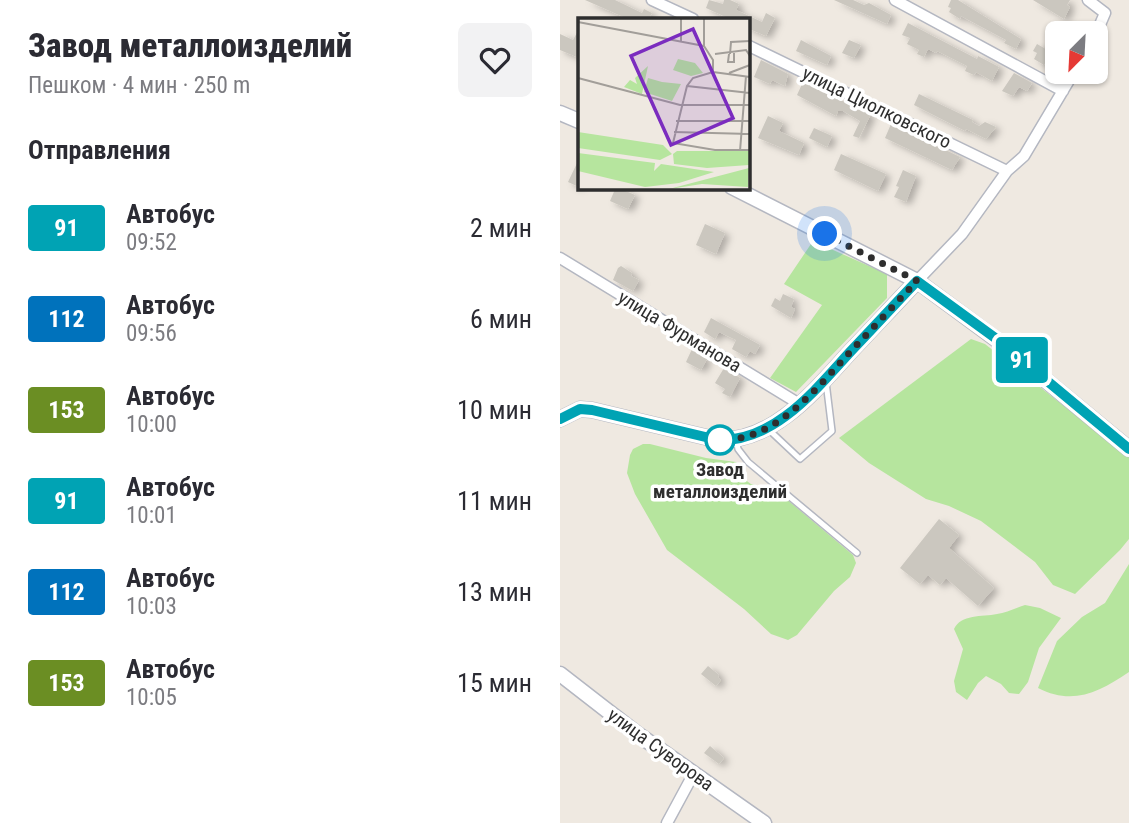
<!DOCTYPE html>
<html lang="ru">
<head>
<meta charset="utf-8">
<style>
  :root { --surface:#fff; --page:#f2f2f3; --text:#2b2b33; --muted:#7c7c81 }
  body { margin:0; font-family:"Roboto Condensed",sans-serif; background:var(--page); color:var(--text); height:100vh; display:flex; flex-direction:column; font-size:26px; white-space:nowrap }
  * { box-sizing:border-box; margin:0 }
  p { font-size:23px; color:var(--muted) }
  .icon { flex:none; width:38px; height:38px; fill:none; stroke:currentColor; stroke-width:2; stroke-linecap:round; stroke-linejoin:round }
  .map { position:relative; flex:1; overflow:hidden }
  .panel { display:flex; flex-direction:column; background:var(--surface); width:560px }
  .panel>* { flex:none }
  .badge { padding:0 14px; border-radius:5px; font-size:24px; line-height:46px }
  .needle { width:46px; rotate:204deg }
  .tools { position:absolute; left:485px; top:21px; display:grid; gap:14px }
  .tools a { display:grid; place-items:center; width:63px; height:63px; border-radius:10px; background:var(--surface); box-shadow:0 2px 5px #0004; font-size:35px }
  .you { position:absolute; width:35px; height:35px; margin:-18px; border:5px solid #fff; border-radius:50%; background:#1a73e8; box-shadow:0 0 0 10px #1a73e833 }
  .map>.badge { position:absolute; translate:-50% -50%; box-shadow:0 0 0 4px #fff }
  h2 { padding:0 28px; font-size:26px; line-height:63px }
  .round { display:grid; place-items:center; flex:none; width:74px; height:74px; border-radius:10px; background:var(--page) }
  .headline { display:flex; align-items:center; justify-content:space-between; height:119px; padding:0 28px }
  h1 { font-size:33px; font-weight:800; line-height:52px }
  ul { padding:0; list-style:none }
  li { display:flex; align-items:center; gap:21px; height:91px; padding:0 28px }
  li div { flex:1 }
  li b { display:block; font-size:26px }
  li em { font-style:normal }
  li .badge { min-width:77px; font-weight:700; text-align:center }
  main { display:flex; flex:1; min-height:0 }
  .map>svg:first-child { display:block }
  .green { fill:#b6e59e }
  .building { fill:#cbc7bf; filter:url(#shadow) }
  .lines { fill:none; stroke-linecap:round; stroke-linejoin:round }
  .lane-casing { stroke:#b4b7c1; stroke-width:8 }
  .street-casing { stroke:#b4b7c1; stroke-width:13 }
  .secondary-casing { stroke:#b4b7c1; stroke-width:17 }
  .lane { stroke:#fff; stroke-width:5 }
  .street { stroke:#fff; stroke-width:10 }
  .secondary { stroke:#fff; stroke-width:14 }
  .line-casing { stroke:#fff; stroke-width:16 }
  .line { stroke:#00a3b4; stroke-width:10 }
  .walk { stroke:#2e2e2e; stroke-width:7; stroke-dasharray:0 12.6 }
  .stop-dot { fill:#fff; stroke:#00a3b4; stroke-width:3.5 }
  .labels { text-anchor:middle; stroke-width:7; stroke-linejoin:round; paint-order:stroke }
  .street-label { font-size:19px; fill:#2e2e2e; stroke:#fff }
  .stop-label { font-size:19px; font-weight:bold; fill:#2e2e2e; stroke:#fff }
  .inset-road { fill:none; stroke:#a29e99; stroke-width:2 }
  .view { fill:#7b2cbf; fill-opacity:0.15; stroke:#7b2cbf; stroke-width:3.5 }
  .inset-edge { fill:none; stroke:#2e2e2e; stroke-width:3.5 }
</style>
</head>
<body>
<main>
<section class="panel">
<div class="headline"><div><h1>Завод металлоизделий</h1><p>Пешком · 4 мин · 250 m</p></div><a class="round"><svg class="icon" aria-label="heart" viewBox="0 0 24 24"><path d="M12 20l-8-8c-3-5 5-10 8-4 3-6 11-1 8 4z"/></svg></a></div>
<h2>Отправления</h2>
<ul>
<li><span class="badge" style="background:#00a3b4;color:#fff">91</span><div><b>Автобус</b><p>09:52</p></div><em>2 мин</em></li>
<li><span class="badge" style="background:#0072bc;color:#fff">112</span><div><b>Автобус</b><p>09:56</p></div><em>6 мин</em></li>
<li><span class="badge" style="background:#6b8e23;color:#fff">153</span><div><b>Автобус</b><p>10:00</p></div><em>10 мин</em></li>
<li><span class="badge" style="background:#00a3b4;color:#fff">91</span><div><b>Автобус</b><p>10:01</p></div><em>11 мин</em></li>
<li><span class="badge" style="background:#0072bc;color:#fff">112</span><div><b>Автобус</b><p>10:03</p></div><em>13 мин</em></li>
<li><span class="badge" style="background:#6b8e23;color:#fff">153</span><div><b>Автобус</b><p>10:05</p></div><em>15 мин</em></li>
</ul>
</section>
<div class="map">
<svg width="569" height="823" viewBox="0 0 569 823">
  <defs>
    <filter id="shadow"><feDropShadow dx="5" dy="3" stdDeviation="3.5" flood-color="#0004"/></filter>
  </defs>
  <rect width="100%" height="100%" fill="#efe9e1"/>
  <path class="green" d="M253,241L327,274V298L236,392L210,378L262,305L224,284Z
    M411,339L425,344L569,457V539L560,550L515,594L493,585L475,562L421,521L389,506L366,499L309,463L279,438Z
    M83,444H90L146,458L176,462L180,466L184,479L191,484L209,488L218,492L293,555L296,563L290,577L274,591L237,635L228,640L211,634L184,609L107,550L75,494L67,473L70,455L73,449Z
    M569,564V672C539,692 513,706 478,688L497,641L522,617L545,603Z
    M465,605L480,608L501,618L479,648L468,682L459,694L449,693L441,684L426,676L418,683L407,700L396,692L394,681L403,649L394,629C401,614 422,617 437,614C446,613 456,608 465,605Z"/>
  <path class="building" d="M25,0H55L82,13L84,9L92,13L90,17L94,19H68Z
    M149,0L163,4L164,0H170L179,4L176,10L202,22L206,13L215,18L206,36L187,28V19H170L146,8Z
    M274,0H293L304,5L309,3L331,15L327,24Z
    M391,0H398L461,39L456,49L444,43L446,40L401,16L400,19L389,12L391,8L388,7Z
    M473,0H510L507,5L510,7L504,19Z
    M348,23L417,59L418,56L439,67L432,81L416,72L414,75L405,71L407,66L377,51L376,53L368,49L364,57L357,54L359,50L347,44L350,38L342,35Z
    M19,29V58L0,50V34L13,40Z
    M241,40L271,56L267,65L236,51Z
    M289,40L301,45L294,58L282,53Z
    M477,44L491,52L484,65L474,59L477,53L473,51Z
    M201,60L228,74L225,86L212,80L210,84L194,77Z
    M454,73L472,83L467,91L459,87L453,96L442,91Z
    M243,82L311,114L299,138L293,136L300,121L283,111H278L276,116L237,95Z
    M359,94L413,120L412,122L419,126L425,122L436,127L426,139L406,129L405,131L354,105Z
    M208,116L223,123L219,131L244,143L239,155L198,138Z
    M331,124L400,157L392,170L325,138Z
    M254,128L272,136L267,147L249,138Z
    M281,154L326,174L318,191L274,170Z
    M19,159V187L8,182Z
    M343,170L356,176L346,202L334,197L339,187L336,186Z
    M56,187L75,195L68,209L50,201Z
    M145,224L165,233L156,254L136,245Z
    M61,266L72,273L71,276L79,280L73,291L53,280L58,268Z
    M223,294L234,299L231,307L235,309L231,318L211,306L215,298L220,301Z
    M151,318L200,345L195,354L190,351L186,357L172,349L176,340L159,332L155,339L144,332Z
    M132,349L147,359L141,370L126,362Z
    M164,368L180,378L170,397L162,393L165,389L155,383Z
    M379,519L399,535L389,548L434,588L418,606L386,578L380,585L368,575L360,584L340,568Z
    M148,666L159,675L158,677L161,680L156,686L141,674Z
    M150,746L164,758L159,764L144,753Z"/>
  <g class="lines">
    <g class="lane-casing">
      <path id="lane" d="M207,428L240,459L272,431L266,382
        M176,439L178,449L188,462L297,553"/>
    </g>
    <g class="street-casing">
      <path id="street" d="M92,0L133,19
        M335,0L503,91
        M528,0L545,13L536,34
        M187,45L447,171
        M0,258L241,405
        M357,281L402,234L447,171L464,156L514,72
        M107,823L134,773"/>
    </g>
    <g class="secondary-casing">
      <path id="secondary" d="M0,113L19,121
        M172,187L357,281L437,340L569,449
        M0,419L20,409L32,410L158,440C215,442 256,389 291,351C313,328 335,304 357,281
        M0,674L76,733L204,823"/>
    </g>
    <use href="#lane" class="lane"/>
    <use href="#street" class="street"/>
    <use href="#secondary" class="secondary"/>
  </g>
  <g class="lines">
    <g class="line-casing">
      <path id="line" d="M0,419L20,409L32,410L158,440C215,442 256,389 291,351C313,328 335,304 357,281L438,340L569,449"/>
    </g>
    <use href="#line" class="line"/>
    <path class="walk" d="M160,440H158C215,442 256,389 291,351C313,328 335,304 357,281L265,234"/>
  </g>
  <circle class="stop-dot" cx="160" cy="440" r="14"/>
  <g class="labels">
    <g class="street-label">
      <text transform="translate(317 107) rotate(26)" y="7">улица Циолковского</text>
      <text transform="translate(120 331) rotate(31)" y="7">улица Фурманова</text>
      <text transform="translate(101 749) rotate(36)" y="7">улица Суворова</text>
    </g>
    <g class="stop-label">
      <text x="160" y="476">Завод<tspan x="160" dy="22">металлоизделий</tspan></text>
    </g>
  </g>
  <g transform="translate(18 18)">
    <rect width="172" height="172" fill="#efe9e1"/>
    <path d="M100,41L117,45L125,55L113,58L95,52ZM70,48L64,76L46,69L52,62L59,66L57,60ZM70,60L84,64L103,66L94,83L66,74ZM0,114L85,127L94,136L82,142L0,130ZM99,133H171V147L129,150L96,146L95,136ZM0,135L77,145L76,153L83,146L136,154L101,165L67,169L0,153ZM171,150L170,169L124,166L91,171Z" fill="#b6e59e"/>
    <path class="inset-road" d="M103,0V23M126,0V28M0,4L126,28M126,28L135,42V54M137,36L168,32L172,38M151,36L150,44H156V35M152,36L153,24L172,23M135,54L115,60L109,68L95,125L137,132H172M135,54L172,59M151,55L172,47M0,60L102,87H172M109,68L172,75M98,103H172M96,114L172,116M162,133L168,58"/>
    <path class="view" d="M115,11L155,100L93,127L53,38Z"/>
    <rect width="172" height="172" class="inset-edge"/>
  </g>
</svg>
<div class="tools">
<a><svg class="needle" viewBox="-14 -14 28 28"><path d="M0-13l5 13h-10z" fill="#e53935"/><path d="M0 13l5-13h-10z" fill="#7c7c81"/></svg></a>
</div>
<div class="you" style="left:265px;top:234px"></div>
<b class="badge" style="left:462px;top:360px;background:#00a3b4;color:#fff">91</b>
</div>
</main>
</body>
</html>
